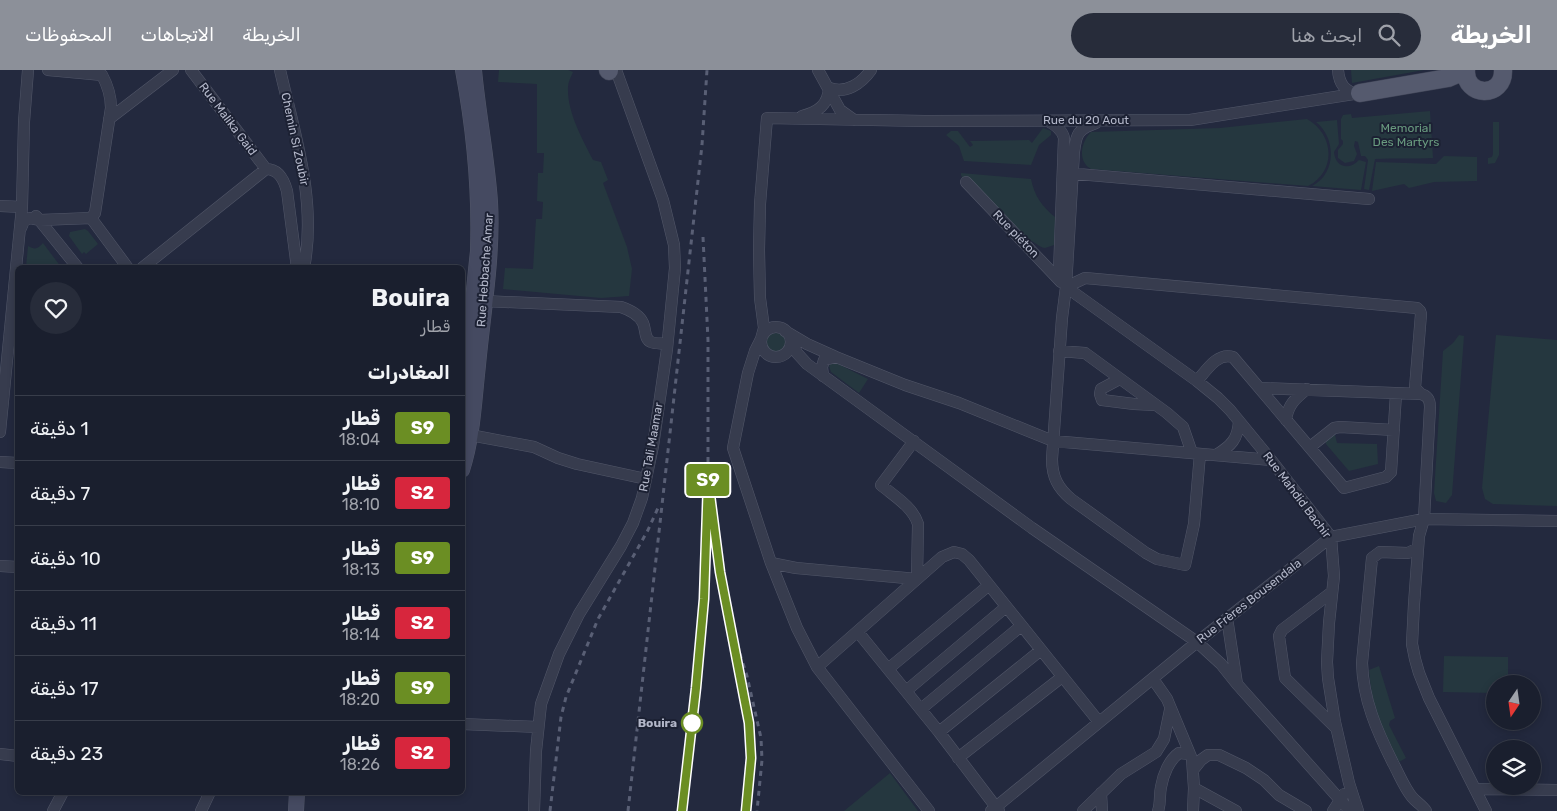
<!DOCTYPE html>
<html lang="ar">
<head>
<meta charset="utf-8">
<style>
  :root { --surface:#1a1f2e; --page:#272c3a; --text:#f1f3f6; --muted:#9fa2aa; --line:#383d4a; --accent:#8c9099 }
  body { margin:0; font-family:Rubik,Vazirmatn,sans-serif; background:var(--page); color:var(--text); direction:rtl; height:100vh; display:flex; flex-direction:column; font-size:19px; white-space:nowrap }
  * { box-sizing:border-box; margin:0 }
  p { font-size:16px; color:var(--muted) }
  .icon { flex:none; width:28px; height:28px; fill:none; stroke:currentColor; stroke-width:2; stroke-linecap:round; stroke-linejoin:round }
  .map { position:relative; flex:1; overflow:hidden; direction:ltr }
  .details { position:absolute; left:15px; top:195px; width:450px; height:530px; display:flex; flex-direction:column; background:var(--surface); border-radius:8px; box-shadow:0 2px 8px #0003,0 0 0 1px var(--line); direction:rtl }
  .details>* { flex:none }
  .badge { padding:0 10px; border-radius:4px; font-size:18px; line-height:32px }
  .needle { width:32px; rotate:193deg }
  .fabs { position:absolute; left:1486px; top:605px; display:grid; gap:10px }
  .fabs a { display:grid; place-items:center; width:55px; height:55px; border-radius:50%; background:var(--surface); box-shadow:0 2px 8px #0003,0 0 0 1px var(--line); font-size:25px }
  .map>.badge { position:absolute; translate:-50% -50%; box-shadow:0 0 0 2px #fff }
  h2 { padding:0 15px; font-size:19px; line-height:45px }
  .round { display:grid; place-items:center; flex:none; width:52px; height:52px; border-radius:26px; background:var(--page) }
  .head { display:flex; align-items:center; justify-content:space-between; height:85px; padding:0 15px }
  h1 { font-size:24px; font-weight:700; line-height:38px }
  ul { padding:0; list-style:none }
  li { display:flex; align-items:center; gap:15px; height:65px; padding:0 15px; border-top:1px solid var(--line) }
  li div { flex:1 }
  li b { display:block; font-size:19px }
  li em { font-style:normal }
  li .badge { min-width:55px; font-weight:700; text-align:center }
  header { display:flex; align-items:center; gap:30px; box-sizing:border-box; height:70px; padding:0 25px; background:var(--accent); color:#fff }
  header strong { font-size:24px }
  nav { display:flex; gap:28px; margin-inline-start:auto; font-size:18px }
  .search { width:350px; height:45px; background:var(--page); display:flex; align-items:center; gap:12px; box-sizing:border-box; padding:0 18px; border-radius:28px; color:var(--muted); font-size:19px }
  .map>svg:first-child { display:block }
  .green { fill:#25373f }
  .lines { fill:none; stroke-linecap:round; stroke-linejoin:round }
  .street-casing { stroke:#525769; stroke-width:12 }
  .secondary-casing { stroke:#525769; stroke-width:16 }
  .primary-casing { stroke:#404557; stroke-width:19 }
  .street { stroke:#373c4e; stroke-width:11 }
  .secondary { stroke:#454a61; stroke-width:15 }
  .primary { stroke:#555a6e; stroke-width:18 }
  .rail { stroke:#595f75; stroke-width:3; stroke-dasharray:5 5; stroke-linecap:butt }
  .line-casing { stroke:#fff; stroke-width:11 }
  .line { stroke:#6b8e23; stroke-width:8 }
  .stop-dot { fill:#fff; stroke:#6b8e23; stroke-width:2.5 }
  .labels { text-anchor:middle; stroke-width:4; stroke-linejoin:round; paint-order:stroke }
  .street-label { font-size:12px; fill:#b3b7c9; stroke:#1c2133 }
  .park-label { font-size:12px; fill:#699b7f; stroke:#1c2133 }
  .stop-label { font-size:12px; font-weight:bold; fill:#b3b7c9; stroke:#1c2133; text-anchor:end }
</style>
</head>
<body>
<header>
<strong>الخريطة</strong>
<div class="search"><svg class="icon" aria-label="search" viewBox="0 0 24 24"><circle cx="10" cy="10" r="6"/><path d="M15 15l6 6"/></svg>ابحث هنا</div>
<nav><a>الخريطة</a><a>الاتجاهات</a><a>المحفوظات</a></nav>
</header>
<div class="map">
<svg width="1557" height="741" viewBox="0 0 1557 741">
  <rect width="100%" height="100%" fill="#23293e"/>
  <path class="green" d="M499,0H568L573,2C571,7 568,12 568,17C567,42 582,68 593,90L601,92L608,110L603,113L627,177L632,199L629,226L601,228L503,219L505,198L533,199L536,149H542L543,132L537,131L538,103H543L544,83H537V14L498,12Z
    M1351,0H1424L1352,13Z
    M1430,41L1433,88C1413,89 1395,88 1375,89L1369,120L1364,119L1368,90L1365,86H1361L1358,72L1355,71L1354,76L1357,84L1354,91L1345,93L1338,88V80L1343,74V71L1341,69V49L1343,45L1351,44L1352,48Z
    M1307,49C1334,64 1337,101 1308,116L1091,99C1077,91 1081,72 1091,62L1220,58Z
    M1337,50L1339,74L1334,82C1335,97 1349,101 1359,90L1366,92L1361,120L1312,116C1337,103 1336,68 1316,52Z
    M1493,52H1499V85L1495,93L1488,94V88L1492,87L1493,84Z
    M1043,58L1051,61V65L1039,75L1031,95L964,91L959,76L946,65L951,61H958L970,77L973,75L970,71L1029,70L1032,73Z
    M1444,86L1477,87V111L1434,112L1409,118L1404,114L1372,121L1376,92L1436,94Z
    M961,103L1031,109C1034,125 1042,137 1055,147L1054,175L1045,178C1038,177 1035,171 1028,170L964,111L961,105Z
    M85,159L88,161L98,174L86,184L84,182L82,184L69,166L70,162Z
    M43,173L61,197H26L28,176C35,180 38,179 43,173Z
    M766 273a10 10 0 1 1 20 0a10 10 0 1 1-20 0Z
    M1459,265L1464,266L1452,425L1446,433L1436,431L1434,423L1443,281L1453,273Z
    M1496,265L1557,270V436L1493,434L1485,429L1482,418Z
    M832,293H836L868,309L859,323L831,302L829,296Z
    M1335,365L1337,373L1377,374L1378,394L1349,401L1326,374V368Z
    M1444,586L1508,587V614H1495V623L1443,622Z
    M1379,596L1395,648L1390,651L1389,655L1406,688L1399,692C1382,658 1372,639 1369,600Z
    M890,703L918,741H844Z"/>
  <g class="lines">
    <g class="street-casing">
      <path id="street" d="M48,0L102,5
        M191,0L266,99
        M280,0C295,65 317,131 304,198
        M818,0L840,40L854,50
        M1338,0C1339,13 1345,23 1358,23
        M829,18C846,24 861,14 871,0
        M802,46C818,42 828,35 829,18
        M109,49L173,0
        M1046,50C1054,54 1062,59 1064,68L1059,201L1066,217L1197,311L1218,328L1230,340L1271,390L1331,467L1334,506L1329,553L1327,592L1328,608L1335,652L1349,713L1358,741
        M1096,53C1078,59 1076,64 1074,82L1066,217L1062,248L1052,389C1052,407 1058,418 1071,429L1146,483L1157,489L1185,495L1194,454L1200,384
        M1066,103L1369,129
        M966,112L1061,212
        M0,136L22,137
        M36,146L78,198
        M91,148L128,198
        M21,158L24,151L30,148L40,150L91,148L95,143L111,38C111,26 108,16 102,5
        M142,198L266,99C279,99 284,110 287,121L297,198
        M1066,217L1085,208L1417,238L1420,241L1421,244L1415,318L1421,324
        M484,231L621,237C630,240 639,244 643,253C646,259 644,269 651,272C655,274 663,273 667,274
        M761 272a15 15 0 1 1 30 0a15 15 0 1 1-30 0Z
        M785,261L807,274L836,287L905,315L959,333L1053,371L1271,390
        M791,269L797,283L807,294L1032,458L1197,572L1221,594L1237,614
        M1059,281L1085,283L1167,343L1183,357L1192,383
        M823,306L822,297L824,290L836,287
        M1118,307L1116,311L1101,319L1100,324L1102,330L1134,334L1155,335
        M1197,311C1206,301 1217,282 1233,287L1344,418L1386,407L1391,402L1396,324
        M1260,318L1421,324C1428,326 1430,330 1430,337L1424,449L1419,466L1414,534L1412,574L1415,589L1419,603L1429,628L1486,741
        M1286,350C1288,334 1296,328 1307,319
        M0,362L22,137L24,52L28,0
        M470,365L534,377L558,388L577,394L646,409
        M1310,377L1334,358L1340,357L1394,360
        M1216,385C1231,376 1238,369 1239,351
        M0,392L18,393
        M1418,478L1408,483L1380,482L1372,488L1362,593C1363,630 1377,661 1393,693C1399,704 1404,717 1412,727C1416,732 1422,735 1426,741
        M771,493L796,498L917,509L918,454C913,437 894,426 881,415L914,371
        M0,496L18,497
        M1332,522L1282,560L1279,566L1285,608L1336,658
        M1227,548L1237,614L1350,741
        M858,562L939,662L999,741
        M817,597L942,487L954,482L962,484L969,490L1099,652
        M888,599L988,516
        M1153,609L1167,629L1192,689L1194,718L1193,741
        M906,621L1006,537
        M921,639L1021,556
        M462,654L538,657
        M939,662L1041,580
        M0,684L18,686
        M958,688L1062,607
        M1193,700L1201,690L1208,685H1219L1246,698L1264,710L1279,725L1306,741
        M1194,718L1236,741
        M1475,719L1557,720
        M1101,723L1102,741
        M53,741L63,722
        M201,741L210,722
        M534,741L536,681L541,634L559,584L579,544L621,476L633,453L642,428L653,376L667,279L675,198L674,175L663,130L616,0
        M929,741L817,597L797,558L771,493L733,378L748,303L755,281L761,269L764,258L760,228L759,180L760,134L767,48L925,51L1190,50L1360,23
        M991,741L1197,572L1331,467L1424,449L1557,451
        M1083,741L1121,704L1156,682L1164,669L1170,640
        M1158,741C1161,733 1159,726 1161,717C1163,705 1169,690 1179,683L1190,684
        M1333,741L1344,724"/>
    </g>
    <g class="secondary-casing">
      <path id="secondary" d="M462,334L478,181C480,121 474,59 463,0
        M462,400C473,366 474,330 478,295C483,241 493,186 490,132C487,88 478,44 474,0
        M296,741L297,722"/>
    </g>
    <g class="primary-casing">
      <path id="primary" d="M608,0L609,1
        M1466,0C1464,27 1504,29 1503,0
        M1360,23L1448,8L1455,5L1460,0"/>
    </g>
    <use href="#street" class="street"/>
    <use href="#secondary" class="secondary"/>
    <use href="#primary" class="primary"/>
    <path class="rail" d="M703,167L708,270V409L713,450L729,549L747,606L761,668L762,690L757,741
      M739,605L749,653L751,688L746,741
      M550,741L561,647L566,627L598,549L648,460L658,438
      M628,741L702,75L707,0
      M682,741L696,618L704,529L707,446"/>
  </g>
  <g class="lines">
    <g class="line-casing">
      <path id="line" d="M682,741L696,618L704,529L708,409L720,502L749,653L751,688L746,741"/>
    </g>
    <use href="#line" class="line"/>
  </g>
  <circle class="stop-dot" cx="692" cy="653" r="10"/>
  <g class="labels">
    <g class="street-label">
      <text transform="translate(228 49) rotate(53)" y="4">Rue Malika Gaid</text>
      <text x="1086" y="54">Rue du 20 Aout</text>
      <text transform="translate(295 69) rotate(78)" y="4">Chemin Si Zoubir</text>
      <text transform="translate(1016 164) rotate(46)" y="4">Rue piéton</text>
      <text transform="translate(485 200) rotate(-86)" y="4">Rue Hebbache Amar</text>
      <text transform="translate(651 377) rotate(-80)" y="4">Rue Tali Maamar</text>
      <text transform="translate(1297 425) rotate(53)" y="4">Rue Mahdid Bachir</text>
      <text transform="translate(1249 531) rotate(-38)" y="4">Rue Frères Bousendala</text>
    </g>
    <g class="park-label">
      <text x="1406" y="62">Memorial<tspan x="1406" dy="14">Des Martyrs</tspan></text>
    </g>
    <g class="stop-label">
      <text x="677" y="657">Bouira</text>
    </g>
  </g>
</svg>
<div class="fabs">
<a><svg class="needle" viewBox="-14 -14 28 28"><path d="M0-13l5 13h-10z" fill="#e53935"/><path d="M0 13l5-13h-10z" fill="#9fa2aa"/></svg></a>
<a><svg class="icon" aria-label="layers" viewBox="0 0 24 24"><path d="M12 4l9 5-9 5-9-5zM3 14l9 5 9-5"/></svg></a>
</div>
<b class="badge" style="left:708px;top:410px;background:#6b8e23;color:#fff">S9</b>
<section class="details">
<div class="head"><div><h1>Bouira</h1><p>قطار</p></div><a class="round"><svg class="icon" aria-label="heart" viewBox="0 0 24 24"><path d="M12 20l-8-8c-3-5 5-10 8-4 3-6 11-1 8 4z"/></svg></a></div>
<h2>المغادرات</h2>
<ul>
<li><span class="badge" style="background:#6b8e23;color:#fff">S9</span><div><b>قطار</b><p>18:04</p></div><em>1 دقيقة</em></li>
<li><span class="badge" style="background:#d7263d;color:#fff">S2</span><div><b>قطار</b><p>18:10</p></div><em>7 دقيقة</em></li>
<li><span class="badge" style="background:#6b8e23;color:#fff">S9</span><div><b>قطار</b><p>18:13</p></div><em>10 دقيقة</em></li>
<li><span class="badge" style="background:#d7263d;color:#fff">S2</span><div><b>قطار</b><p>18:14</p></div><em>11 دقيقة</em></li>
<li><span class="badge" style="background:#6b8e23;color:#fff">S9</span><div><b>قطار</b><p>18:20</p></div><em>17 دقيقة</em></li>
<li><span class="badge" style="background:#d7263d;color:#fff">S2</span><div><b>قطار</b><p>18:26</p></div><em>23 دقيقة</em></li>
</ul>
</section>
</div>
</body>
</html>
